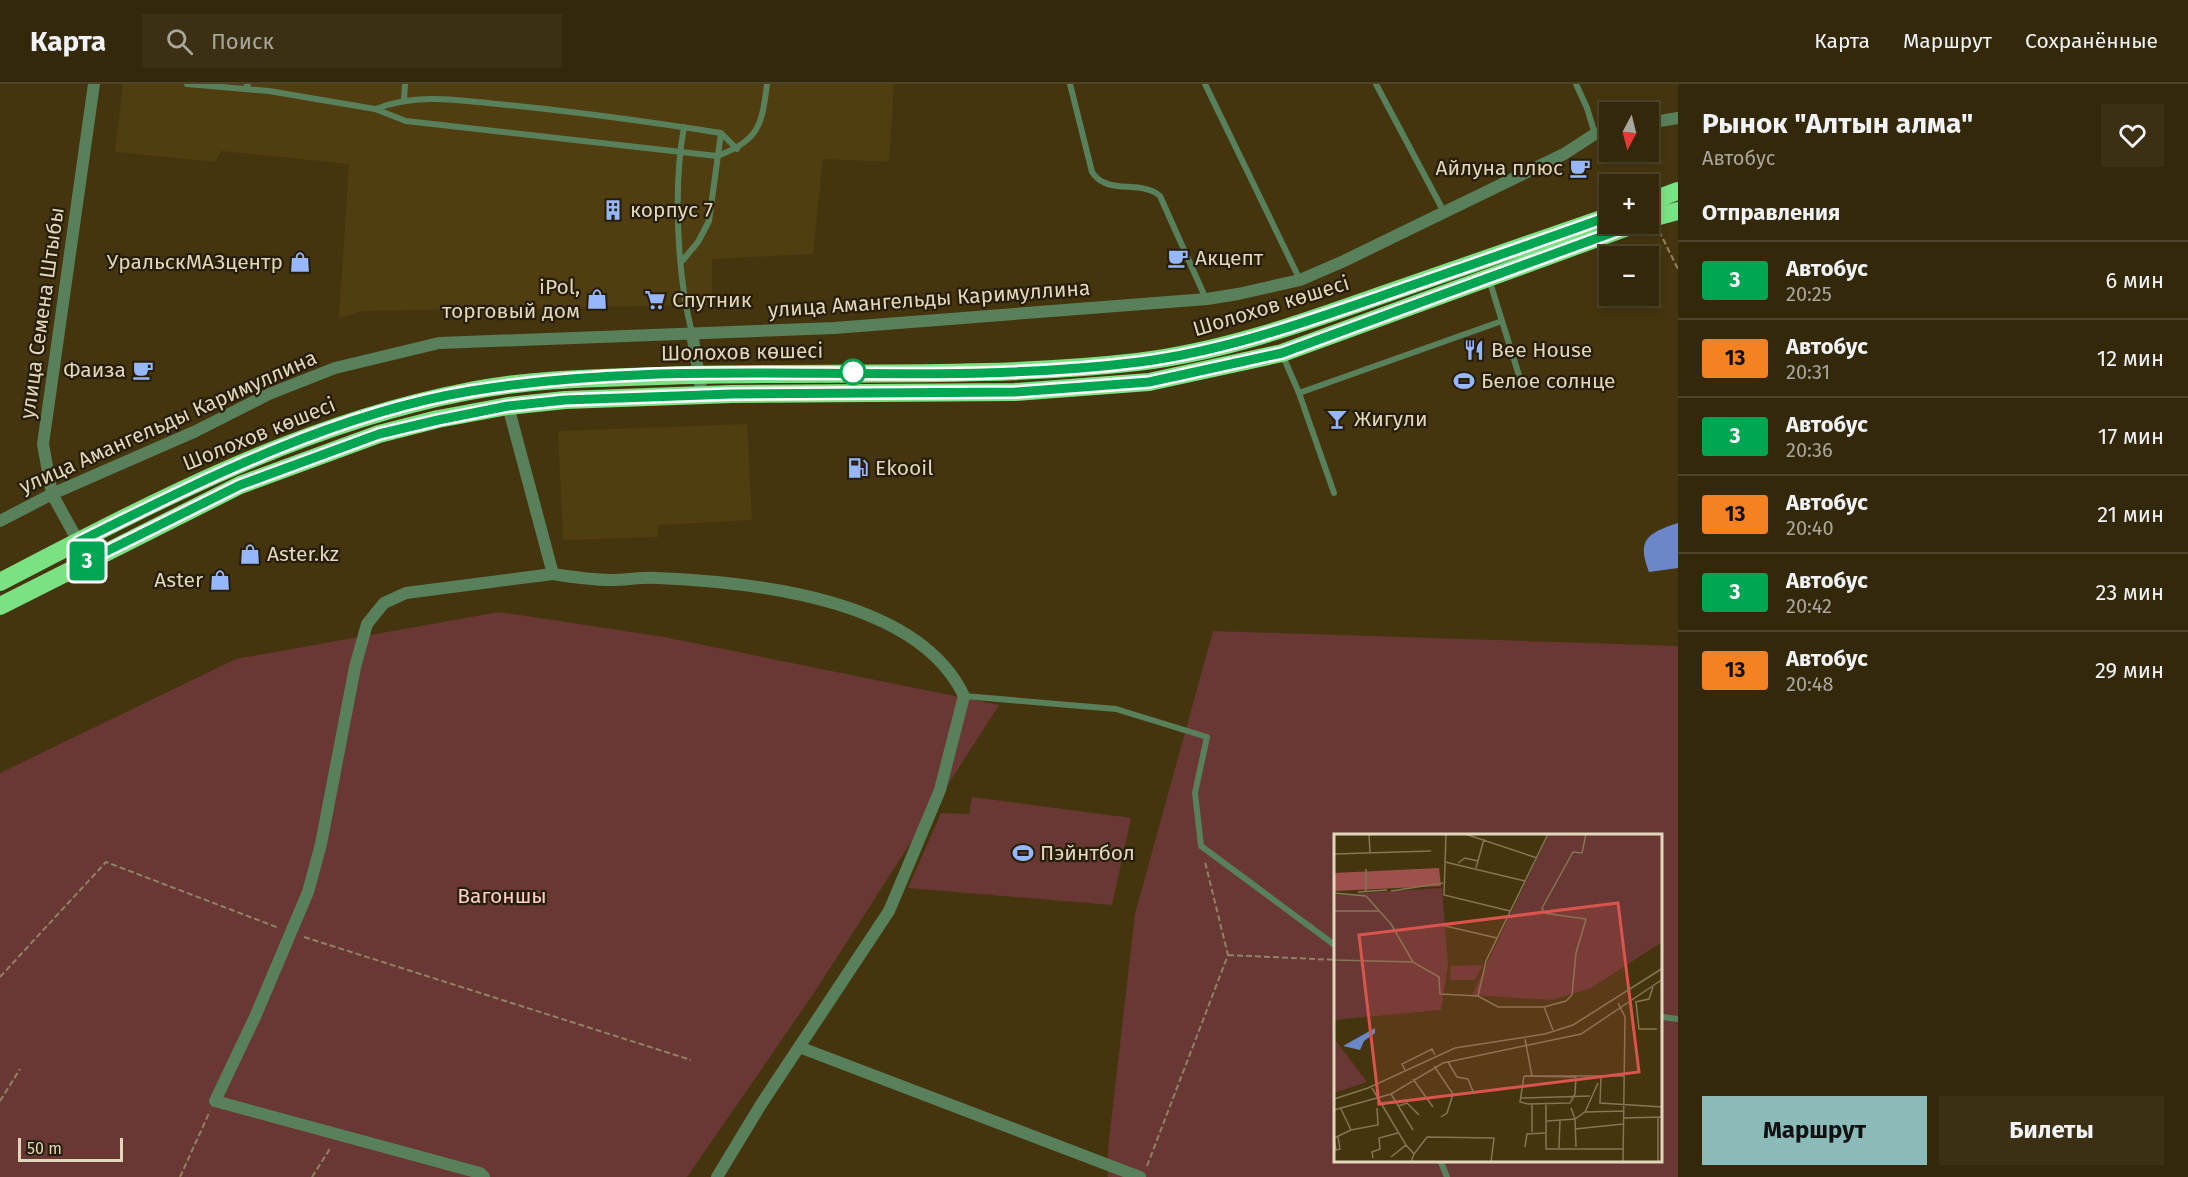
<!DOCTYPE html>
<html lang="ru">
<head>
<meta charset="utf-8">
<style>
  :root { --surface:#34280b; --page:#3c3014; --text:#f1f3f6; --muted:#a9a69d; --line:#4e442c; --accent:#8bbbb9 }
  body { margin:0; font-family:"Fira Sans",sans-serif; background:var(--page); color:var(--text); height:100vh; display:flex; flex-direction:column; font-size:22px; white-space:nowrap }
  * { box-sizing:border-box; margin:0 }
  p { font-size:20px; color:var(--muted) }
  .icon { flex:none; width:33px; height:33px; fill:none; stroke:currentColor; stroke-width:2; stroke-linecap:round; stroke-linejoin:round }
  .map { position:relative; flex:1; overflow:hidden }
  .panel { display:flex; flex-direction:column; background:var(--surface); width:510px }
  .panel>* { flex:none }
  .badge { padding:0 12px; border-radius:4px; font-size:21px; line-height:39px }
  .needle { width:39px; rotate:187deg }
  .tools { position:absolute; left:1599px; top:18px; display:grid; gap:12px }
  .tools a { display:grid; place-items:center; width:60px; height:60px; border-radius:0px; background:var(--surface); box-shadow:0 3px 9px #0003,0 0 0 2px var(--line); font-size:30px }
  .scale { position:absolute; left:18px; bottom:15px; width:105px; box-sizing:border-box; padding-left:6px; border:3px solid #e2d6bd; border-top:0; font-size:16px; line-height:21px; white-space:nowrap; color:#e2d6bd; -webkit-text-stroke:4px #271e09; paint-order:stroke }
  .map>.badge { position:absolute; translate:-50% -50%; box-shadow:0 0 0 3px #fff }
  h2 { padding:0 24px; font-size:22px; line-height:54px }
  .round { display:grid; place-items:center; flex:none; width:63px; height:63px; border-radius:0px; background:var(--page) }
  .summary { display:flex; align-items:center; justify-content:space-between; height:102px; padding:0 24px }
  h1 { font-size:28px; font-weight:700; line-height:45px }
  .button { display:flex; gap:12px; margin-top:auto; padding:12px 24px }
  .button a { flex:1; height:69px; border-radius:0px; background:var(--accent); color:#111; font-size:24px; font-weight:700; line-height:69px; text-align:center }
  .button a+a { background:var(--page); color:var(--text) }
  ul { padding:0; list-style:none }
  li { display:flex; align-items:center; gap:18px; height:78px; padding:0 24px; border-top:2px solid var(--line) }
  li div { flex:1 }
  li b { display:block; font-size:22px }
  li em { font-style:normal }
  li .badge { min-width:66px; font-weight:700; text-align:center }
  header { display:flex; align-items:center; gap:36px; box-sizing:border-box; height:84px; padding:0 30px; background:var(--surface); border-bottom:2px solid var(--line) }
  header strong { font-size:28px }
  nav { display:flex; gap:33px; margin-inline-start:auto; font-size:21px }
  .search { width:420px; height:54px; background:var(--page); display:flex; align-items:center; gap:15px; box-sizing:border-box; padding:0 21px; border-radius:0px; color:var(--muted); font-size:22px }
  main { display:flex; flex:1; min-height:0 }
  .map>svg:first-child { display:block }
  .built { fill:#503d10 }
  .green { fill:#693834; fill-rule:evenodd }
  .water { fill:#6b87c7 }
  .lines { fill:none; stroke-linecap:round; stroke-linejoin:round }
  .path { stroke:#908262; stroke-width:2; stroke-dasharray:6 3; stroke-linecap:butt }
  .lane { stroke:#58805a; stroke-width:6 }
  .street { stroke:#58805a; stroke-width:12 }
  .highway { stroke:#7ae283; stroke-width:18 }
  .line-casing { stroke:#fff; stroke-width:14 }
  .line { stroke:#00a651; stroke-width:9 }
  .stop-dot { fill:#fff; stroke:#00a651; stroke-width:3 }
  .labels { text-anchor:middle; stroke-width:4.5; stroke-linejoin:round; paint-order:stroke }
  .poi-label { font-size:21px; fill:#e2d6bd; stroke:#271e09; text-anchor:start }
  .street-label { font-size:21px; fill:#e2d6bd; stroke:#271e09 }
  .park-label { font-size:21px; fill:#fdcec9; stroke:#271e09 }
  .inset-road { fill:none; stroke:#847555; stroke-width:1.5 }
  .view { fill:#d9544d; fill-opacity:0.15; stroke:#d9544d; stroke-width:3 }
  .inset-edge { fill:none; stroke:#e2d6bd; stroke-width:3 }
</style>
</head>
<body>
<header>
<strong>Карта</strong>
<div class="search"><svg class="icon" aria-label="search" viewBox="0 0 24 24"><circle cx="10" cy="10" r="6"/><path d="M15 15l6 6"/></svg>Поиск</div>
<nav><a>Карта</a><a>Маршрут</a><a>Сохранённые</a></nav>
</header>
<main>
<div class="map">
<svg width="1678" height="1093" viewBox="0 0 1678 1093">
  <rect width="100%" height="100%" fill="#45350f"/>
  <path class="built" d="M123,0H894L889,78L823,75L813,170L712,175V221L363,227L339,234L349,80L221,67L215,78L115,68Z
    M747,340L752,436L658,441V453L563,456L558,347Z"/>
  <path class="green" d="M499,528L664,553L999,621L816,906L687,1093H0V689L236,575Z
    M1213,547L1678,562V1093H1108V1065L1135,830ZM1336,751H1662V1076H1336Z
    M972,713L1131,734L1112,821L908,804L941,729L969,730Z"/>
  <path class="water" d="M1678,439V484L1649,488C1636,455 1648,449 1678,439Z"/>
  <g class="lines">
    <path class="path" d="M1659,147L1678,185
      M304,853L691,976
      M1228,871L1336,876
      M0,893L106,778L279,844
      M0,1017L20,985
      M1147,1082L1228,871L1205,778
      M180,1093L210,1027
      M312,1093L331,1063"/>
    <path class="lane" d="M187,0L245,5
      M248,0L245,5L269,7L375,25L406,37L717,72C759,57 762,41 767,0
      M1070,0L1092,88C1107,112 1141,95 1160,112L1206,215
      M1205,0L1300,196
      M1376,0L1444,128
      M1576,0L1587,24L1595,50
      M404,16L405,0
      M376,25C418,8 463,17 507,21C578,28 650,38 721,49L737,65
      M684,43C673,102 677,191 692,249
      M683,176L698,158L709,137L721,49
      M1502,237L1522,301
      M1282,270L1299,309L1502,237L1489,195
      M1299,309L1334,409
      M964,612L1116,625L1207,653L1195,709L1201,762L1336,862
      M1662,933L1678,935
      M1440,1076L1447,1093"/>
    <path class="street" d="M1648,39L1678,34
      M692,249L702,311
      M508,322L553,490C572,493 592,496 611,496C626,496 642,493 657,494C753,498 918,514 964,612L940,706L889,827L760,1022L717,1093
      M0,437L52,410L196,347L269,310L335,284L439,259L834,244L1207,215L1238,210L1300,196L1344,177L1564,70L1595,50L1610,47
      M78,457L52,410L43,360L94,0
      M799,963L1140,1093
      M484,1093L480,1089L215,1017L255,933L308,808L321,760L355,583L367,540L384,519L406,509L553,490"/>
    <path class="highway" d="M1648,118L1678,107
      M1648,135L1678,127
      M0,498C148,421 299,340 465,308C528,295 593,294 658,292C817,286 978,296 1137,278C1221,268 1300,240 1379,212C1456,186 1533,159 1610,132
      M0,522L240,401L379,350L438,335L508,322L565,316L732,310L1015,308L1149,298L1282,269L1636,140"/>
  </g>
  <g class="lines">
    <g class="line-casing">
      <path id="line" d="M1610,132C1535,159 1459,185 1384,211C1303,239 1224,267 1139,278C918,306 691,270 471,307C332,330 203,396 78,458L87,477L240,401L379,350L438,336L508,322L565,316L732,310L1015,308L1149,298L1282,269L1636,140"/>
    </g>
    <use href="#line" class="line"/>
  </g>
  <defs>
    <g id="cafe-bare" transform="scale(1.62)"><path d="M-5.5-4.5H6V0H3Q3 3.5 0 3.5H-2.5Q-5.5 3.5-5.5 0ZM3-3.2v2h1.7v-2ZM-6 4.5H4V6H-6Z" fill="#96b6fd" stroke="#271e09" stroke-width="2.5" paint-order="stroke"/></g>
    <g id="building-bare" transform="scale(1.62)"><path d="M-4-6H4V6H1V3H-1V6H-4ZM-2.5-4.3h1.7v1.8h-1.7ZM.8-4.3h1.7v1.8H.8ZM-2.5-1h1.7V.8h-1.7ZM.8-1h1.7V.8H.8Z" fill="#96b6fd" stroke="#271e09" stroke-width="2.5" paint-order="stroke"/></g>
    <g id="shop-bare" transform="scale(1.62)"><path d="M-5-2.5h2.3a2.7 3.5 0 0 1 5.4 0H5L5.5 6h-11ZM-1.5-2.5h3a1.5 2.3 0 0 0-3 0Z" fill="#96b6fd" stroke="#271e09" stroke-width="2.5" paint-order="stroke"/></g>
    <g id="supermarket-bare" transform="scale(1.62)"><path d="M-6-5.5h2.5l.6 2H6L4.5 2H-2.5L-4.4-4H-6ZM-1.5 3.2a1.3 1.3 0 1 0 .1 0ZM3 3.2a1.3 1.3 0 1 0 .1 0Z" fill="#96b6fd" stroke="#271e09" stroke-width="2.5" paint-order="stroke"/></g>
    <g id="restaurant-bare" transform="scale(1.62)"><path d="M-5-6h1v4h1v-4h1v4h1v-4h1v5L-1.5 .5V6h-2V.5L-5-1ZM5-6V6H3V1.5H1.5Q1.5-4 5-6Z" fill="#96b6fd" stroke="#271e09" stroke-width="2.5" paint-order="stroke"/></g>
    <g id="stadium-bare" transform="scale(1.62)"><path d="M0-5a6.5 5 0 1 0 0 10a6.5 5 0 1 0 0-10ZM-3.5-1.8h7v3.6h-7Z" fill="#96b6fd" stroke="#271e09" stroke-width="2.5" paint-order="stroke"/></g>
    <g id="bar-bare" transform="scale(1.62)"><path d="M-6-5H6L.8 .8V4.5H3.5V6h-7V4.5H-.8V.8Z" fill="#96b6fd" stroke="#271e09" stroke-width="2.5" paint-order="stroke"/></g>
    <g id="fuel-bare" transform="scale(1.62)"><path d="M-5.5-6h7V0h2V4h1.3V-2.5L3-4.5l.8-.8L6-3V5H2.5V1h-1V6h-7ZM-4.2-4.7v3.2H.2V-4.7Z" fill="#96b6fd" stroke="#271e09" stroke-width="2.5" paint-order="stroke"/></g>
  </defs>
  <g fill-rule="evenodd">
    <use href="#cafe-bare" x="1580" y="84"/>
    <use href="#building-bare" x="613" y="126"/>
    <use href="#cafe-bare" x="1178" y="174"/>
    <use href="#shop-bare" x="300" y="178"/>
    <use href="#shop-bare" x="597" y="215"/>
    <use href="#supermarket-bare" x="655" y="216"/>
    <use href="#restaurant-bare" x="1474" y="266"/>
    <use href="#cafe-bare" x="143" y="286"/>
    <use href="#stadium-bare" x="1464" y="297"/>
    <use href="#bar-bare" x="1337" y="335"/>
    <use href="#fuel-bare" x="858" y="384"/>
    <use href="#shop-bare" x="250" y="470"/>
    <use href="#shop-bare" x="220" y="496"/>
    <use href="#stadium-bare" x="1023" y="769"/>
  </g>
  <circle class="stop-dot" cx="853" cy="288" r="12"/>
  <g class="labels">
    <g class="poi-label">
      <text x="1563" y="91" text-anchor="end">Айлуна плюс</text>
      <text x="630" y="133">корпус 7</text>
      <text x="1195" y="181">Акцепт</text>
      <text x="283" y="185" text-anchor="end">УральскМАЗцентр</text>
      <text x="580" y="210" text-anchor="end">iPol,<tspan x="580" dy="24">торговый дом</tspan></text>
      <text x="672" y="223">Спутник</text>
      <text x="1491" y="273">Bee House</text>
      <text x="126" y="293" text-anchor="end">Фаиза</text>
      <text x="1481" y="304">Белое солнце</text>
      <text x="1354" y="342">Жигули</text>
      <text x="875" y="391">Ekooil</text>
      <text x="267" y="477">Aster.kz</text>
      <text x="203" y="503" text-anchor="end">Aster</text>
      <text x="1040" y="776">Пэйнтбол</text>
    </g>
    <g class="street-label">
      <text transform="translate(929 215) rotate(-4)" y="7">улица Амангельды Каримуллина</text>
      <text transform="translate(1271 222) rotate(-17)" y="7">Шолохов көшесі</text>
      <text transform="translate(42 229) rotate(-82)" y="7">улица Семена Штыбы</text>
      <text transform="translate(742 268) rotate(-1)" y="7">Шолохов көшесі</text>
      <text transform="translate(168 338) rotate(-24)" y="7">улица Амангельды Каримуллина</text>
      <text transform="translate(259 350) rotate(-22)" y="7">Шолохов көшесі</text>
    </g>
    <g class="park-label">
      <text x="502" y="819">Вагоншы</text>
    </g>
  </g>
  <g transform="translate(1334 750)">
    <rect width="328" height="328" fill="#45350f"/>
    <path d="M215,0H328V108L257,154L218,166L138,161ZM108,54L114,131L107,176L0,186V61ZM149,131L141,146H116L117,132ZM0,196L2,207L33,248L0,259Z" fill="#693834"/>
    <path d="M105,34L107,52L0,57V39Z" fill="#9e514c"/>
    <path d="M41,194V199L30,207L26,216L9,212Z" fill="#6b87c7"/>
    <path class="inset-road" d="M35,0L36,19M112,0L110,61L176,77M131,0L203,24M0,20L97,17M111,28L191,47M124,29L131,24L144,27M142,34L150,5M32,35V58M57,57L109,49M24,58L53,56M0,59L32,62L57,90L79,128M0,77H46M107,91L163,104M0,126L79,128L105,143L106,160L144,162L164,173H210L219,196M144,162L152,127L214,0M301,168L315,165L319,153M302,168L305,195H323M284,169L291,183L289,328M210,173L232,167L238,161L242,119L252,85L210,79L208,74L239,18L248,19L252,0M191,205L198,242M114,228L123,243L134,245L140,260M100,232L119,260L113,279L107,283M71,236L68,230L98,215L101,221M190,242H267L266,269L329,273M190,242L186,268L194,270L236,269L241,260L242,243M190,242L242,243M267,242H290M79,245L99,273M38,254L72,311L57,323M57,260L79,296M186,264L256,262M0,265L34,254L121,214L211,200L239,191L329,134M198,270V298M212,270V315H289M64,272L73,269L85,281M237,274L241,285L242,313M7,275L17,296L44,291L43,274M0,276L57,260L109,229L247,200L329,145M251,278L264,249M289,284L329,283M213,287L241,285L251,278L290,277M241,295L289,290M4,303L6,315L2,316L0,304L17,296M72,311L80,320L77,328M191,313L193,300L211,299M225,314L226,286M80,320L93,303L160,304L157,328M39,324L38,318L46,315L45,304L64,299M324,328V284"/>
    <path class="view" d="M284,69L305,238L45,270L25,101Z"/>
    <rect width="328" height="328" class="inset-edge"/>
  </g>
</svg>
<div class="tools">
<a><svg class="needle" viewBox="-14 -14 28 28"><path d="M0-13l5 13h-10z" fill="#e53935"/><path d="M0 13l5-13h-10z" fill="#a9a69d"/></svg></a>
<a>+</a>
<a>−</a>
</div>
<div class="scale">50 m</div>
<b class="badge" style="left:87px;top:477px;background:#00a651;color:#fff">3</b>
</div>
<section class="panel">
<div class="summary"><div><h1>Рынок &quot;Алтын алма&quot;</h1><p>Автобус</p></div><a class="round"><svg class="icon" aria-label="heart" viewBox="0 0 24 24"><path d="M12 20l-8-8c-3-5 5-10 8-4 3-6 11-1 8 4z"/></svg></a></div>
<h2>Отправления</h2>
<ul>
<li><span class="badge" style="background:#00a651;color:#fff">3</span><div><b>Автобус</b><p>20:25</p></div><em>6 мин</em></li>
<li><span class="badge" style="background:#f58220;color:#111">13</span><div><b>Автобус</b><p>20:31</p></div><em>12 мин</em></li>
<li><span class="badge" style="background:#00a651;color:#fff">3</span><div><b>Автобус</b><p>20:36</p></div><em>17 мин</em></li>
<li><span class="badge" style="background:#f58220;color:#111">13</span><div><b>Автобус</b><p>20:40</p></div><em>21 мин</em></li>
<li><span class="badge" style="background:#00a651;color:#fff">3</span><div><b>Автобус</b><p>20:42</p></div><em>23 мин</em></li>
<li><span class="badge" style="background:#f58220;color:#111">13</span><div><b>Автобус</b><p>20:48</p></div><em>29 мин</em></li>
</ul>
<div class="button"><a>Маршрут</a><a>Билеты</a></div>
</section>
</main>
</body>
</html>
